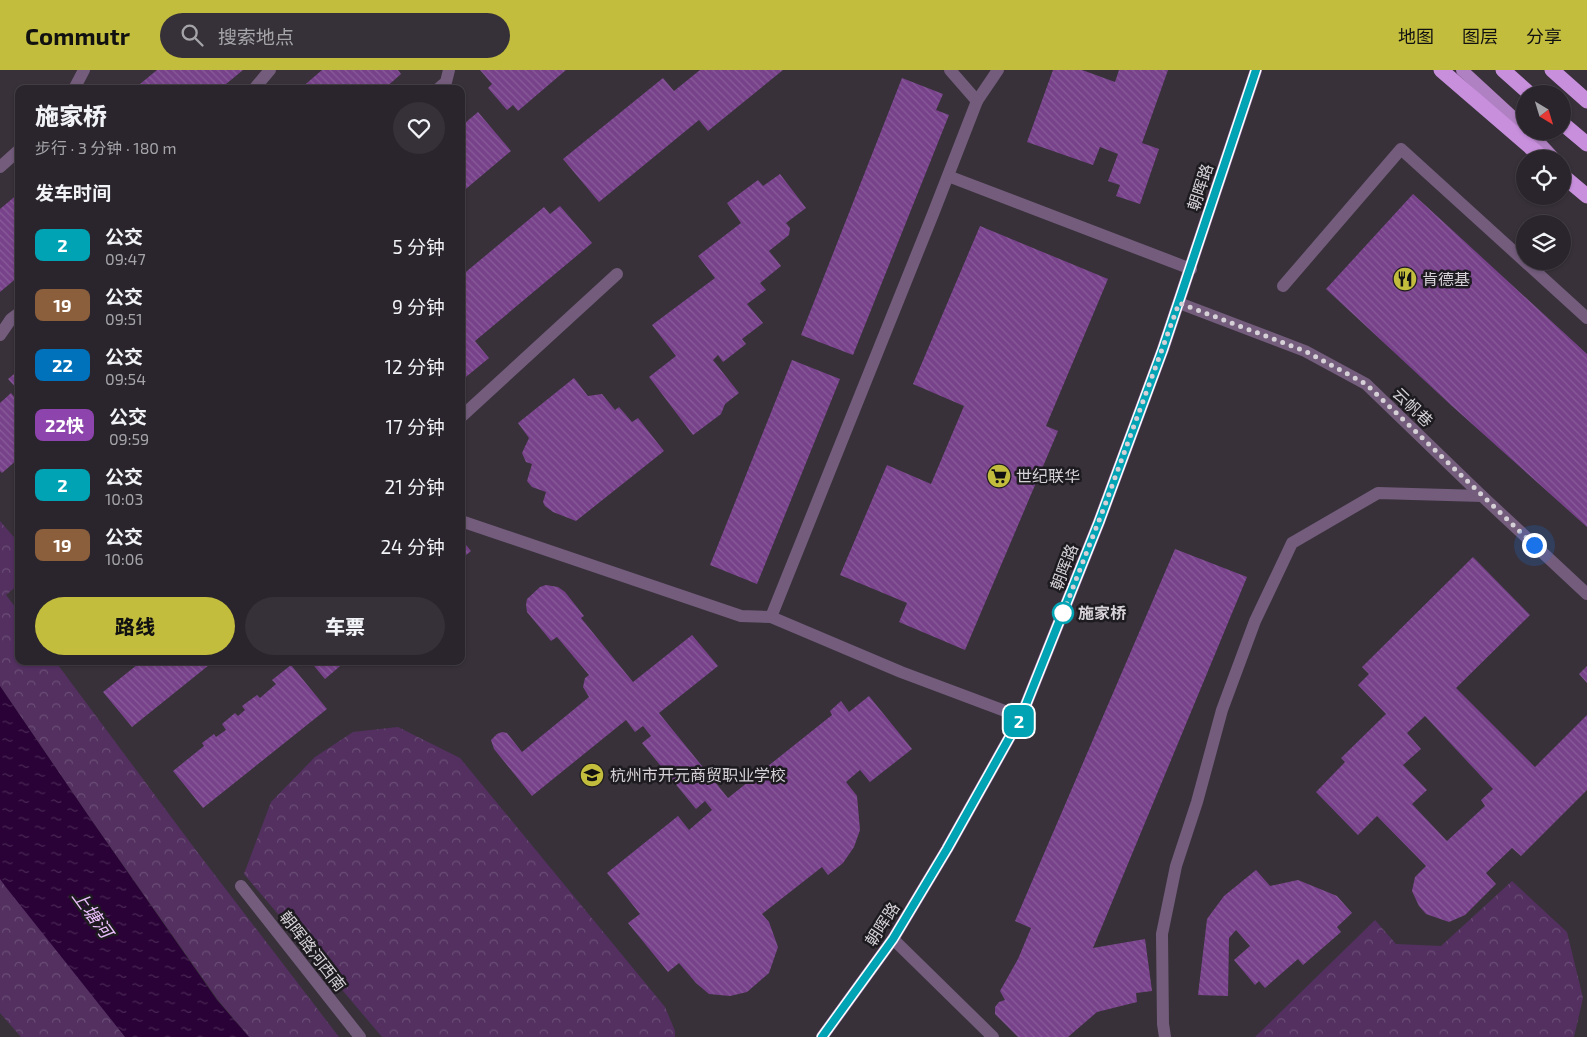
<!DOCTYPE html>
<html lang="zh">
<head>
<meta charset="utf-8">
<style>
  :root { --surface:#2a252c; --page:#363138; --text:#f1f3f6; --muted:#a5a5a9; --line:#464248; --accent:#c3bd3e }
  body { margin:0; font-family:"Exo 2","Noto Sans SC",sans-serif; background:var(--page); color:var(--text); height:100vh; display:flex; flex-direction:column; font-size:19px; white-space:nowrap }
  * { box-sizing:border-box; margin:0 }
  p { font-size:16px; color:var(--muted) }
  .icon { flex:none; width:28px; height:28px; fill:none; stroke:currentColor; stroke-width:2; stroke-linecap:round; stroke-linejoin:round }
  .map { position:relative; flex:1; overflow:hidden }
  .details { position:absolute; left:15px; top:15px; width:450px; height:580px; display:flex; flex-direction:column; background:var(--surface); border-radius:10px; box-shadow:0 1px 4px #0004,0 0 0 1px var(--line) }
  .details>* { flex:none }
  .badge { padding:0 10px; border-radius:8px; font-size:18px; line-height:32px }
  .needle { width:32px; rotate:142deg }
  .fabs { position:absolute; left:1516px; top:15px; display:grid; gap:10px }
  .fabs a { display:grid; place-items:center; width:55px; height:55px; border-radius:50%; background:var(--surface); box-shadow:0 1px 4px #0004,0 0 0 1px var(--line); font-size:25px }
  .you { position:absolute; width:25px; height:25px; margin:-12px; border:4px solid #fff; border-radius:50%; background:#1a73e8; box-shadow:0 0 0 8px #1a73e833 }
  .map>.badge { position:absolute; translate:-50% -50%; box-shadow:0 0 0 2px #fff }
  h2 { padding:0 20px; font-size:19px; line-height:45px }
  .round { display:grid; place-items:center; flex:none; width:52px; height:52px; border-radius:26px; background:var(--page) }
  .overview { display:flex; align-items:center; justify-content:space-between; height:85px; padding:0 20px }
  h1 { font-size:24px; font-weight:800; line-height:38px }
  .button { display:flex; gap:10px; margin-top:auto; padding:10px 20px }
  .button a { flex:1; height:58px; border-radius:30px; background:var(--accent); color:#111; font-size:20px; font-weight:800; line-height:58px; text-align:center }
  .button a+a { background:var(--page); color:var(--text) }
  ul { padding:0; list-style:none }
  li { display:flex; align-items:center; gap:15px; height:60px; padding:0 20px }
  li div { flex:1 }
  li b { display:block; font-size:19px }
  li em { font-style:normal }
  li .badge { min-width:55px; font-weight:700; text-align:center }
  header { display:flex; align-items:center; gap:30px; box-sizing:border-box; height:70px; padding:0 25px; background:var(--accent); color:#111 }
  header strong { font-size:24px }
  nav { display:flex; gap:28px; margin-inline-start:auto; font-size:18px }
  .search { width:350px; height:45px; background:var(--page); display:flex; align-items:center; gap:12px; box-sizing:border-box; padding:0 18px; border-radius:28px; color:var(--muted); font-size:19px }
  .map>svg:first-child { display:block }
  .park { fill:url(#park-crowns) }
  .water { fill:url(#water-ripples) }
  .building { fill:url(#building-back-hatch); fill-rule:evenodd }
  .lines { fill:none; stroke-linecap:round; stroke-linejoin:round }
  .lane { stroke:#735c7c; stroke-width:12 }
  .street { stroke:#735c7c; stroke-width:12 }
  .secondary { stroke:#9571a3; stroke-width:12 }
  .primary { stroke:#b081c2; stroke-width:12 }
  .highway { stroke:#c88fdd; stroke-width:15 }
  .line-casing { stroke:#fff; stroke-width:11 }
  .line { stroke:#00a3b4; stroke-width:8 }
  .walk { stroke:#d5d1d6; stroke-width:5; stroke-dasharray:0 9 }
  .stop-dot { fill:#fff; stroke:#00a3b4; stroke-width:2.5 }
  .labels { text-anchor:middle; stroke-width:5; stroke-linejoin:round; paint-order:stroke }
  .street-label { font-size:16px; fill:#d5d1d6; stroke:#1d1b1f }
  .poi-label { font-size:16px; fill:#d5d1d6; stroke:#1d1b1f; text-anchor:start }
  .stop-label { font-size:16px; font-weight:bold; fill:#d5d1d6; stroke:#1d1b1f; text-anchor:start }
  .water-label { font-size:18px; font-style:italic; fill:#eabefb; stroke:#1d1b1f }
</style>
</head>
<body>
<header>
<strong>Commutr</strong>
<div class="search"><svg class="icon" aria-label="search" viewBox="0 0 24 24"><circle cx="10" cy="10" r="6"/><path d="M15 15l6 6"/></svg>搜索地点</div>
<nav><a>地图</a><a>图层</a><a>分享</a></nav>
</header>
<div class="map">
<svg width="1587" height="967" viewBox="0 0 1587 967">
  <defs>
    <pattern id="park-crowns" width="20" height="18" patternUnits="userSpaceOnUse" patternTransform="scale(1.25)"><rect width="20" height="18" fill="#533060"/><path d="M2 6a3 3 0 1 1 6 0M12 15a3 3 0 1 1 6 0" fill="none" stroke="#6b4d76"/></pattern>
    <pattern id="water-ripples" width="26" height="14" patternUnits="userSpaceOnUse" patternTransform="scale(1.25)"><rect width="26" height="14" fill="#2a0237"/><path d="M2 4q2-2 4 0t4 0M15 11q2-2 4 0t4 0" fill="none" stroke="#482653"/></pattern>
    <pattern id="building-back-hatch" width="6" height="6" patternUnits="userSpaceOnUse" patternTransform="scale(1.25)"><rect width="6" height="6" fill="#77428a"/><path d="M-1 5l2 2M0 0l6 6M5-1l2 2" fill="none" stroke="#895c9a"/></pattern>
  </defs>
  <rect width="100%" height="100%" fill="#38313a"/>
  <path class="park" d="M0,451L19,473V514L6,525L19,542V591H55L195,779L339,967H249L218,930L92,751L0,616Z
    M398,657L460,688L665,937L675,961V967H382L244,804L271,732L315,687L353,662Z
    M0,791L128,967H21L0,943Z
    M1512,811L1567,862L1583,928L1574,967H1255L1375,850L1396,874L1441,876Z"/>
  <path class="water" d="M0,616L92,751L217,930L249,967H125L5,816L0,809Z"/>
  <path class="building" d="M157,0H243L220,19H134Z
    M322,0H398L401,4L384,19H300Z
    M480,0H566L518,41L513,35L507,40L488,18L492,14Z
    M700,0H783L708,61L699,50L599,132L563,89L663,8L674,21Z
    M1053,0H1082L1115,12L1119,0H1168L1142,73L1159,79L1140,134L1116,126L1120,115L1108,111L1118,84L1100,77L1093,95L1027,72Z
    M902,8L943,24L936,40L949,45L853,285L801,265Z
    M478,42L511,81L461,123V49L465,53Z
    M780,104L806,138L786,153L790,158L789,165L769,181L781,196L760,213L766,220L747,234L763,253L742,269L746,274L723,292L718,285L713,290L739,323L725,334L721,344L693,365L649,307L676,286L652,255L715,208L698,186L741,153L727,133L758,110L763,116Z
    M19,123V206L0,222V139Z
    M1413,124L1587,284V457L1452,336L1326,219Z
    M560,136L592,173L475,271L489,288L461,311V206L544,137L550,144Z
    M980,156L1108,209L1046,356L1058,361L965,580L899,552L907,533L840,505L887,395L931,414L964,336L913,314Z
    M792,290L840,309L757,514L710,495Z
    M19,300V321L8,309Z
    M574,308L588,326L602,324L615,340L619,337L632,352L638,348L664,381L576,451L553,442L545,436L543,432L546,422L532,417L527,411L532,394L526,392L522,383L529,368L518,353Z
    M11,323L15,328L19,324V388L2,403L0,401V333Z
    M461,469L471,481L461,489Z
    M1175,479L1247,507L1093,878L1145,869L1152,921L1136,923L1137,932L1097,942L1068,967H1018L995,944V937L999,932L1005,930L1000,921L1018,889L1031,858L1015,851Z
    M1473,487L1530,545L1456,618L1535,697L1587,645V720L1521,786L1512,778L1486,803L1496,814L1465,845L1449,852L1426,844L1419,836L1412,821L1415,807L1426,796L1377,746L1358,765L1316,722L1345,692L1341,688L1386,644L1358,615L1369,604L1362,597ZM1425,646L1493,719L1481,730L1485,736L1447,771L1412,734L1427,720L1403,695L1421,679L1407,663Z
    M546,515L558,517L565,522L584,546L581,548L633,612L692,565L718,596L659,643L728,728L832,645L830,641L841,631L849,642L869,626L912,679L870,712L860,700L846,712L857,726L860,760L854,777L843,793L828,805L822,797L762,844L769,852L778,877L769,903L747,922L730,926L709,924L696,913L679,893L668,902L628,853L640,844L607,803L678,746L689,760L712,740L705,731L696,739L642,673L651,666L643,656L635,662L626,650L532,726L494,679L491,670L497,664L502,662L507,663L522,682L589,627L583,617L585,608L589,605L557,567L551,571L527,542L526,535L527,529L540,517Z
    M142,591H214L132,657L103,622Z
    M310,591H346L325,609Z
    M291,595L327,639L203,738L173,701L204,676L202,673L214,664L216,667L226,660L222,654L235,643L238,646L245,640L242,636L257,625L260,628L276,614L272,610Z
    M1587,596V613L1579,604Z
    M1256,800L1270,816L1298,810L1337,826L1352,843L1337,857L1341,862L1303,895L1298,889L1265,918L1259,911L1255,915L1234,890L1250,876L1236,860L1229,868L1228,926L1198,925L1207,849L1224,826Z"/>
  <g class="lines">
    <path class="lane" d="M254,19L270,0
      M438,19L446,12L449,0
      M977,31L998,0
      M1283,216L1401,79L1587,248
      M0,265L11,249L19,243
      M461,347L617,204
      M461,451L741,546L771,547
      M241,816L360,967
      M893,869L993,967
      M1165,967L1163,954L1162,864L1176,796L1197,732L1222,640L1255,551L1292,473L1378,423L1482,426"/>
    <path class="street" d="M950,0L977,31L933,144L771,547L901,602L1021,647
      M74,19L84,0
      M0,97L19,80
      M948,106L1191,199
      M1179,233L1305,281L1366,314L1482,426L1587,524"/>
    <path class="secondary" d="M822,967L893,869L947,779L1021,647L1099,452L1163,279L1256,0"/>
    <path class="primary" d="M1462,0L1525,58
      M1529,61L1555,89"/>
    <path class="highway" d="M1441,0L1544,89
      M1503,0L1530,24
      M1552,0L1587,31
      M1562,53L1587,74
      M1562,105L1587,126"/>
  </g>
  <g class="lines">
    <g class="line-casing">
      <path id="line" d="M822,967L893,869L947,779L1021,647L1099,452L1163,279L1256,0"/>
    </g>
    <use href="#line" class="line"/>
    <path class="walk" d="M1063,543L1060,551L1105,435L1179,233L1305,281L1366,314L1534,475"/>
  </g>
  <defs>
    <g id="restaurant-disc" transform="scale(1.25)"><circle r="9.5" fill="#c3bd3e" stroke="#1d1b1f"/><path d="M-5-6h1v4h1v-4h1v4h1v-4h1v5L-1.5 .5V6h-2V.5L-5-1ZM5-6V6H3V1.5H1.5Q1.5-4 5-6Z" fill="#111"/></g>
    <g id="supermarket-disc" transform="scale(1.25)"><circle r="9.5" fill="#c3bd3e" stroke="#1d1b1f"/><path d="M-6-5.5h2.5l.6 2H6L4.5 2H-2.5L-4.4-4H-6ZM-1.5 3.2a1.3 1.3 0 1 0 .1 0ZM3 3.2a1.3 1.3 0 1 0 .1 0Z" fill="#111"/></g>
    <g id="school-disc" transform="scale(1.25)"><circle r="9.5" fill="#c3bd3e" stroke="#1d1b1f"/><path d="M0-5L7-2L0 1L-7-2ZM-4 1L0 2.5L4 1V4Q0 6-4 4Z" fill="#111"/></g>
  </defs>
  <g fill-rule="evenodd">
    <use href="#restaurant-disc" x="1405" y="209"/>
    <use href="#supermarket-disc" x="999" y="406"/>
    <use href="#school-disc" x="592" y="705"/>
  </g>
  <circle class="stop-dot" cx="1063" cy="543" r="10"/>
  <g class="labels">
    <g class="street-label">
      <text transform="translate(1200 117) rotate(-72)" y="6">朝晖路</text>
      <text transform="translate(1413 337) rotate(44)" y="6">云帆巷</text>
      <text transform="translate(1064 497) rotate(-69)" y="6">朝晖路</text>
      <text transform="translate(882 854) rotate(-57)" y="6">朝晖路</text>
      <text transform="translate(313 881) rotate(52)" y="6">朝晖路河西南</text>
    </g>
    <g class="poi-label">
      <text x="1422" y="215">肯德基</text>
      <text x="1016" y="412">世纪联华</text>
      <text x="610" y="711">杭州市开元商贸职业学校</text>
    </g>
    <g class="stop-label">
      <text x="1078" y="549">施家桥</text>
    </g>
    <g class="water-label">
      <text transform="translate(92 844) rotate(54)" y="6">上塘河</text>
    </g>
  </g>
</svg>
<div class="fabs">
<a><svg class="needle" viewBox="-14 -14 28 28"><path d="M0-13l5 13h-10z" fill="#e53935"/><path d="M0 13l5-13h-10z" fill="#a5a5a9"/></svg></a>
<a><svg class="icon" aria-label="locate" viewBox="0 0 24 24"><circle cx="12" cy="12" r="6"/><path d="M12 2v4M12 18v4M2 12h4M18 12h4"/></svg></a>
<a><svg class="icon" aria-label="layers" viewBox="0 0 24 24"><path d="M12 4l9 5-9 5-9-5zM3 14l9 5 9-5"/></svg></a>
</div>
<div class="you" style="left:1534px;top:475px"></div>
<b class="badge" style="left:1019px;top:651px;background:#00a3b4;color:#fff">2</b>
<section class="details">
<div class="overview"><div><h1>施家桥</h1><p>步行 · 3 分钟 · 180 m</p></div><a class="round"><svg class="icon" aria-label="heart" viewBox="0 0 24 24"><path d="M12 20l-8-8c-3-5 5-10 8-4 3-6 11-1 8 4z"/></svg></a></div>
<h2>发车时间</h2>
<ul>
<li><span class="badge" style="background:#00a3b4;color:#fff">2</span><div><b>公交</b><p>09:47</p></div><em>5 分钟</em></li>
<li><span class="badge" style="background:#8b5e3c;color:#fff">19</span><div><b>公交</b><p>09:51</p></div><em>9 分钟</em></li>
<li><span class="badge" style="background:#0072bc;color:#fff">22</span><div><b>公交</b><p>09:54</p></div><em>12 分钟</em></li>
<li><span class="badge" style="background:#8e44ad;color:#fff">22快</span><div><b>公交</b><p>09:59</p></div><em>17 分钟</em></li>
<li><span class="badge" style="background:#00a3b4;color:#fff">2</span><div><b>公交</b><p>10:03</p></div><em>21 分钟</em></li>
<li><span class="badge" style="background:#8b5e3c;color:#fff">19</span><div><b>公交</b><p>10:06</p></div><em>24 分钟</em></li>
</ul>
<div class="button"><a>路线</a><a>车票</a></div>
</section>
</div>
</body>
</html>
